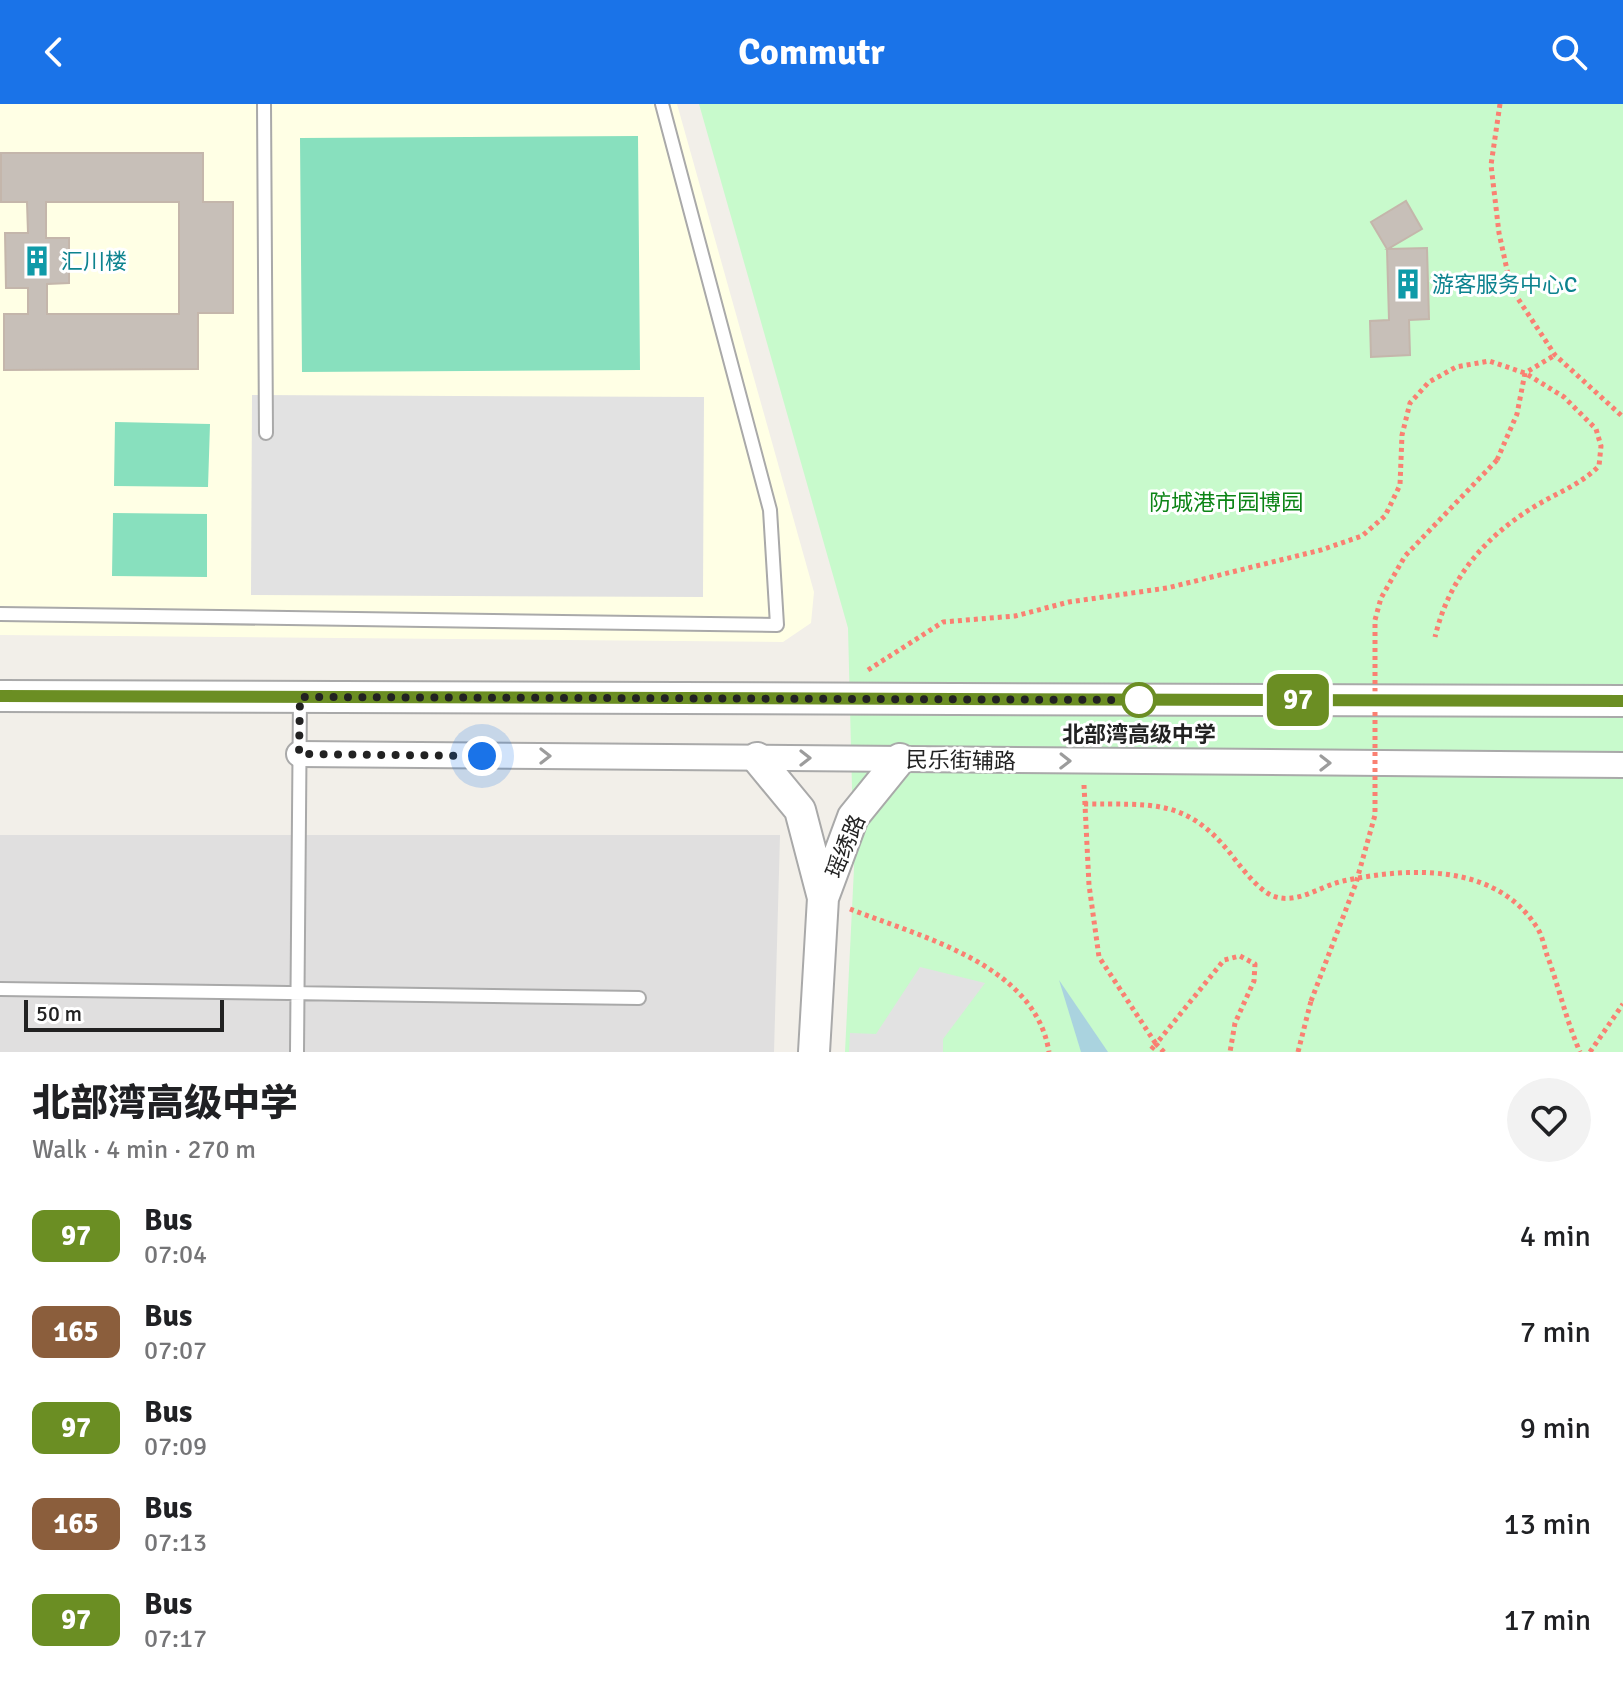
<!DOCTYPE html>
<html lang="en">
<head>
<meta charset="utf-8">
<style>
  :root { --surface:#fff; --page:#f2f2f2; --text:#202124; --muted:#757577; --accent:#1a73e8 }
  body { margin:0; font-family:Signika,"Noto Sans SC",sans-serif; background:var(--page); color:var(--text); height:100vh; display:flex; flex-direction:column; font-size:30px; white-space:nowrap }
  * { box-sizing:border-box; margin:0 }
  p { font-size:26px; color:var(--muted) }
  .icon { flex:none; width:44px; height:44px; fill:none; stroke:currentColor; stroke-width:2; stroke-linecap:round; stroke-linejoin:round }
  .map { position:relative; height:948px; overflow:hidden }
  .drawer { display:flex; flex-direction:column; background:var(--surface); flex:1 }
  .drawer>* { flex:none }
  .badge { padding:0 16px; border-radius:12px; font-size:28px; line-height:52px }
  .scale { position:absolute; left:24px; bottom:20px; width:200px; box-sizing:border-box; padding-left:8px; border:4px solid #222; border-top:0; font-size:22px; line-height:28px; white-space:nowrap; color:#222; -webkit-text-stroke:6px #fff; paint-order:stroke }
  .you { position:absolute; width:40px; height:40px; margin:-20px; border:6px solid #fff; border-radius:50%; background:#1a73e8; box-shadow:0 0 0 12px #1a73e833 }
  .map>.badge { position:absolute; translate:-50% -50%; box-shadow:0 0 0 4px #fff }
  .round { display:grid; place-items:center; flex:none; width:84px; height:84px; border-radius:42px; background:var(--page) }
  .headline { display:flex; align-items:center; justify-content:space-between; height:136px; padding:0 32px }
  h1 { font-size:38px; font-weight:800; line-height:60px }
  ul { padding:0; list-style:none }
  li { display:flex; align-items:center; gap:24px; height:96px; padding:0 32px }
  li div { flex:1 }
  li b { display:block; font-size:30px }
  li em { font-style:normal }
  li .badge { min-width:88px; font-weight:700; text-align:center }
  header { display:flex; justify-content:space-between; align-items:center; height:104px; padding:0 32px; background:var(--accent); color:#fff; font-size:36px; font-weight:800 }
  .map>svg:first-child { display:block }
  .residential { fill:#e0dfdf }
  .education { fill:#ffffe5 }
  .park { fill:#c8facc }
  .pitch { fill:#88e0be }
  .parking { fill:#e2e2e2 }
  .water { fill:#aad3df }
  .building { fill:#c7bfb8; stroke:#c4b6ab; stroke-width:2; fill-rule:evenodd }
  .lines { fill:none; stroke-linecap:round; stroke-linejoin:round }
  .service-casing { stroke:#a9a9a9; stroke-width:16 }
  .minor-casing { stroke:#a9a9a9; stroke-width:28 }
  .tertiary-casing { stroke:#a9a9a9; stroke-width:34 }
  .path { stroke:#fa8072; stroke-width:5; stroke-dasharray:4 4; stroke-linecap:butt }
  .service { stroke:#fff; stroke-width:12 }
  .minor { stroke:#fff; stroke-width:24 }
  .tertiary { stroke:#fff; stroke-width:30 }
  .path-bridge { stroke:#fa8072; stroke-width:5; stroke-dasharray:4 4; stroke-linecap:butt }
  .oneway { stroke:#9c9c9c }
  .line-casing { stroke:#fff; stroke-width:18 }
  .line { stroke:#6b8e23; stroke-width:12 }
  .walk { stroke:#222; stroke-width:8; stroke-dasharray:0 14.4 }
  .stop-dot { fill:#fff; stroke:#6b8e23; stroke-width:4 }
  .labels { text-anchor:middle; stroke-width:6; stroke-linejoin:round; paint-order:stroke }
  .culture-label { font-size:22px; fill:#0d838f; stroke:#fff; text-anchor:start }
  .park-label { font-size:22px; fill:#0c8416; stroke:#fff }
  .stop-label { font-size:22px; font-weight:bold; fill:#222; stroke:#fff }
  .street-label { font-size:22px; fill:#222; stroke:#fff }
</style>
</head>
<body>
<header><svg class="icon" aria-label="back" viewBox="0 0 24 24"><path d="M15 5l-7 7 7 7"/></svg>Commutr<svg class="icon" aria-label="search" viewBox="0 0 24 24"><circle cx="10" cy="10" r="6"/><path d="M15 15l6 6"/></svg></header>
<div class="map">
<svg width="1623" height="948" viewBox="0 0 1623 948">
  <rect width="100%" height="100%" fill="#f2efe9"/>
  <path class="residential" d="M0,731H780L774,948H0Z"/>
  <path class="education" d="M0,0H677L814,488L811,519L783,538L0,531Z"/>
  <path class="park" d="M699,0H1623V948H845L854,764L848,524Z"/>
  <path class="pitch" d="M638,32L640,266L302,268L300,34Z
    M115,318L210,320L208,383L114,382Z
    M113,409L207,410V473L112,472Z"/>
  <path class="parking" d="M252,291L704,293L703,493L251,491Z
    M920,863L985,879L943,935V948H849L850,929L876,930Z"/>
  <path class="water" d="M1059,876L1108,948H1081Z"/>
  <path class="building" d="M1,49H203V98H233V209H198V265L4,266V210H28V184H6L5,129H28L27,98H1ZM46,98H179V210H47V180L69,179V134H46Z
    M1406,97L1422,125L1388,145L1427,144L1429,215L1409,216L1410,251L1371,253L1370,217L1389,216L1387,145L1371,118Z"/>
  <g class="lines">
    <g class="service-casing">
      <path id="service" d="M264,0L266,329
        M0,510L777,521L770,406L662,0
        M0,885L639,894
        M297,948L300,593"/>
    </g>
    <g class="minor-casing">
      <path id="minor" d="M299,650L1623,661"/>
    </g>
    <g class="tertiary-casing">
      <path id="tertiary" d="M0,592L1623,597
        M757,654L800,706L823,794
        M814,948L823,794L853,713L900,655"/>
    </g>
    <path class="path" d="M1500,0L1491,61L1499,129L1511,184L1555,251L1623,313
      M1497,356L1517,310L1525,269L1555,251
      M868,566L943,518L1015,512L1069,498L1167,484L1321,446L1362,432L1385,412L1400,381L1402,331L1410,299L1429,278L1456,263L1489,257L1525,269L1564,293L1596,325L1601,342L1599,362C1581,380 1559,388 1537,401C1485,432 1449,474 1435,533
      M1084,681L1089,781L1099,853L1156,940L1149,948
      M1084,700C1149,701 1185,693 1230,749C1240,762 1258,786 1273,792C1297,801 1320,782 1343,777C1408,763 1495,759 1536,822C1542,830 1544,842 1547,851C1559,883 1566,916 1580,948
      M850,805C921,833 1035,860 1049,948
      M1164,948L1156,940L1224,856L1240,852L1255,860L1254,877L1235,919L1230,948
      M1298,948L1311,897
      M1590,948L1623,900"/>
    <use href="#service" class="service"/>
    <use href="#minor" class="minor"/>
    <use href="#tertiary" class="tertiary"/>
    <path class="path-bridge" d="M1311,897L1356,779L1375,711V516L1381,494L1405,452L1497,356"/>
  </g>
  <defs><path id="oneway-chevron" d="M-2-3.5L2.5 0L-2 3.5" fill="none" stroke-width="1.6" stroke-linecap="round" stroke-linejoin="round" transform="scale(2)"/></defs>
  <g class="oneway">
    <use href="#oneway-chevron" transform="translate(545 652)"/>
    <use href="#oneway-chevron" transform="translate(805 654)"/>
    <use href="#oneway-chevron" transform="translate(1065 657) rotate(1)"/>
    <use href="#oneway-chevron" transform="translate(1325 659)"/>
  </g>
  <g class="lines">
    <g class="line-casing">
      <path id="line" d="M0,592L1623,597"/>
    </g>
    <use href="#line" class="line"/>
    <path class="walk" d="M482,652L299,650L300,593L1139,596"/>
  </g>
  <defs>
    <g id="building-bare" transform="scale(2.4)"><path d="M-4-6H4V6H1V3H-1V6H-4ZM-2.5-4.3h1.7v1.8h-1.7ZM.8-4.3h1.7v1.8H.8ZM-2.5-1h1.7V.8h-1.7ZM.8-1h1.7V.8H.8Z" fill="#0f9aa8" stroke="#fff" stroke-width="2.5" paint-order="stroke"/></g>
  </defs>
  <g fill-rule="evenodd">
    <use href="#building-bare" x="37" y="157"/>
    <use href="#building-bare" x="1408" y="180"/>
  </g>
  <circle class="stop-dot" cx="1139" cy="596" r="16"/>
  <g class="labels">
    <g class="culture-label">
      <text x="61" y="165">汇川楼</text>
      <text x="1432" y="188">游客服务中心C</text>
    </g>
    <g class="park-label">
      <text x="1226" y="406">防城港市园博园</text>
    </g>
    <g class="stop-label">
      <text x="1139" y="638">北部湾高级中学</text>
    </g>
    <g class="street-label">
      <text transform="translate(961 656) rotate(1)" y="8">民乐街辅路</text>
      <text transform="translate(845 742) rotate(-67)" y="8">瑶绣路</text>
    </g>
  </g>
</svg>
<div class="scale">50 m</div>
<div class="you" style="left:482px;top:652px"></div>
<b class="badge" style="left:1298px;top:596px;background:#6b8e23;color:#fff">97</b>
</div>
<section class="drawer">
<div class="headline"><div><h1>北部湾高级中学</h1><p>Walk · 4 min · 270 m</p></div><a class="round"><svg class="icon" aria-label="heart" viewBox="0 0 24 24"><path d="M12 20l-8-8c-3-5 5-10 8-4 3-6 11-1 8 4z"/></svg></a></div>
<ul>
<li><span class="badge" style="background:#6b8e23;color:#fff">97</span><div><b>Bus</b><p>07:04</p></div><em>4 min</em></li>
<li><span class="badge" style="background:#8b5e3c;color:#fff">165</span><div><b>Bus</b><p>07:07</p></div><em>7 min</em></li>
<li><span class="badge" style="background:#6b8e23;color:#fff">97</span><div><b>Bus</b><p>07:09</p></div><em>9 min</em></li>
<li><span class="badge" style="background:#8b5e3c;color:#fff">165</span><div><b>Bus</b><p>07:13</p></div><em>13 min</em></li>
<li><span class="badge" style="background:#6b8e23;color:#fff">97</span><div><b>Bus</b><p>07:17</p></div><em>17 min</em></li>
</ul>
</section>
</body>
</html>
